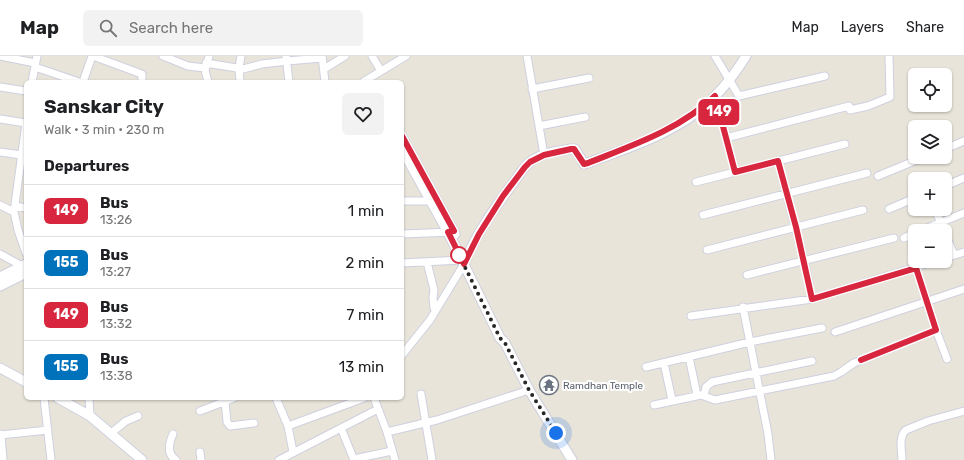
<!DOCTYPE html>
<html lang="en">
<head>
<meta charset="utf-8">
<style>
  :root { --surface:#fff; --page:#f2f2f2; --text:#202124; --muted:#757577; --line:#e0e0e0 }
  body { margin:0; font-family:Rubik,sans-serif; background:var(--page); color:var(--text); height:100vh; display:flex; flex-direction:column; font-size:15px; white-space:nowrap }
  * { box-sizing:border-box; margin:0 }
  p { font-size:13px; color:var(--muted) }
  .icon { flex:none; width:22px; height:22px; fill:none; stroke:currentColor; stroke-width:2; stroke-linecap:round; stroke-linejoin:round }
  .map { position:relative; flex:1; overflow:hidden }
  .drawer { position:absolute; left:24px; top:24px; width:380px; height:320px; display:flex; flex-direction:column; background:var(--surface); border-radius:6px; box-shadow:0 1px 3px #0004 }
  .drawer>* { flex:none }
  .badge { padding:0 8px; border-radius:6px; font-size:14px; line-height:26px }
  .fabs { position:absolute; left:908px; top:12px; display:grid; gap:8px }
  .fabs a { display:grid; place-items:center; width:44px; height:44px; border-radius:6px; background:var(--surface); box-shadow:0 1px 3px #0004; font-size:20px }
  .you { position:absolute; width:20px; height:20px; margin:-10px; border:3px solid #fff; border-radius:50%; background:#1a73e8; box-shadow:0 0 0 6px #1a73e833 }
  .map>.badge { position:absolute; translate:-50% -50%; box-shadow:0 0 0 2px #fff }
  h2 { padding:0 20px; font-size:15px; line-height:36px }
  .round { display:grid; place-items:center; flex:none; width:42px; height:42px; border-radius:6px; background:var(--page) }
  .summary { display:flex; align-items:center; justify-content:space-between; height:68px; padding:0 20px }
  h1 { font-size:19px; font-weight:700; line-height:30px }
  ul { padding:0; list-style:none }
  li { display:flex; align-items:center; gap:12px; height:52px; padding:0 20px; border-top:1px solid var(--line) }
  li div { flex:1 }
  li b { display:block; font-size:15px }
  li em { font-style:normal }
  li .badge { min-width:44px; font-weight:700; text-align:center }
  header { display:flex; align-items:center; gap:24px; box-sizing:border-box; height:56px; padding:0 20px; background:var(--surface); border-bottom:1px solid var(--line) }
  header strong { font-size:19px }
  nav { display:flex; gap:22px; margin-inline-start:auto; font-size:14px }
  .search { width:280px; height:36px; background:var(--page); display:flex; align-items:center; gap:10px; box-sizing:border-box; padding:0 14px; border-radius:6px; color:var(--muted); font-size:15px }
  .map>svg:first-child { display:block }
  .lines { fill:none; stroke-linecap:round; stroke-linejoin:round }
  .street-casing { stroke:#ced0df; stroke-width:9 }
  .secondary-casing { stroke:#ced0df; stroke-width:11 }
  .street { stroke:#fff; stroke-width:7 }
  .secondary { stroke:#fff; stroke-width:9 }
  .line-casing { stroke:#fff; stroke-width:9 }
  .line { stroke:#d7263d; stroke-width:6 }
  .walk { stroke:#272727; stroke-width:4; stroke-dasharray:0 7.2 }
  .stop-dot { fill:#fff; stroke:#d7263d; stroke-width:2 }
  .labels { text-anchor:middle; stroke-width:4; stroke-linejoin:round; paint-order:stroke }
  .worship-label { font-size:10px; fill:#5b616d; stroke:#fff; text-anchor:start }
</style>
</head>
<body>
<header>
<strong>Map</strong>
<div class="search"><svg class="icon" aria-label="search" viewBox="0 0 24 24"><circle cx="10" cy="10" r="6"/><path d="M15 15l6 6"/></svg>Search here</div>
<nav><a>Map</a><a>Layers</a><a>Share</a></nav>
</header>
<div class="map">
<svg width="964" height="404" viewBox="0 0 964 404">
  <rect width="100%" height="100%" fill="#e9e4d9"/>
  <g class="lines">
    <g class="street-casing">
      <path id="street" d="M0,0L35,7
        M93,0L139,17L142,18V26
        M163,0L188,10L205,12
        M286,0L289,26
        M322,0L325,26
        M372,0L381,15
        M527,0L544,99
        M715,0L739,40L825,20
        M206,7L243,13L262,8L287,5L322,2
        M35,11L79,26
        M324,13L345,0
        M32,26L37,0
        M83,26L92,0
        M208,26L205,14L209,0
        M240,26L239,12L241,0
        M363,26L406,0
        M0,31L26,35
        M532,33L589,22
        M715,40L735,116L845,88
        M850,54L868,50L890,41L889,0
        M0,63L26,67
        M26,67L14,156L18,174L26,197
        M539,70L585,61
        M726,82L849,50
        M945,93L964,85
        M0,96L21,99
        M778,105L804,204L812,243
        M878,120L924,101
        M696,126L735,116
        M945,130L964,122
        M402,145H431
        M0,149L14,156
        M15,150L26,152
        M889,153L915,142
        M935,153L944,175
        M703,159L867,117
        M920,175L964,157
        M945,177L954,199
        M402,178L452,176
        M904,182L915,177
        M707,194L863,154
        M0,198L22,210
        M945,202L964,196
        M427,206L434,234L433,242L434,252L436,254
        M402,207L462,204
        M916,212L936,274L947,303
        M747,219L894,182
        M743,251L768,378L771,404
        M691,260L812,243L936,205
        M835,276L964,233
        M402,299L430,264L464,208
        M689,301L697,339
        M664,307L672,344
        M646,311L750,286L822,272
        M421,338L432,404
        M704,339L706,331L712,326L812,305
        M44,342L51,404
        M89,342L90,360
        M276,342L288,370L293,396
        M374,342L387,376L395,404
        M225,345L227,366L230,370L254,367
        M654,349L701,339L715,344L834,320L841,316L854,307L936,274
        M200,355L234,342
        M288,370L364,342
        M341,372L354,404
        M387,376L437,364L529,334
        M110,378L126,365L138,360
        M173,378C169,387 166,398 176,404
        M0,379L48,374
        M200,396L201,404
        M354,403L392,395
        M279,404L378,353
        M902,404C902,395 898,381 906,374L928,365L964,355"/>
    </g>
    <g class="secondary-casing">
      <path id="secondary" d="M402,81L455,178
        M402,93L450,180L500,282L505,287L529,334L572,404
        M464,208C475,179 495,152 513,127C519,120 523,111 530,106C541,97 558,95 571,93H575L584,108L588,107C624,93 664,81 696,57C716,42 733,21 746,0
        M0,221L26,208
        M0,230L26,217
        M0,312L26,326
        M58,342L90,360L142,404
        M0,379L2,404"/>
    </g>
    <use href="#street" class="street"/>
    <use href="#secondary" class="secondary"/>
  </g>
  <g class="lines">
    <g class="line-casing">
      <path id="line" d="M402,80L454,175L448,176L464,208L479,178L503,140L525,111L530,106L544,99L571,93H574L584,108L588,107C633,89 679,74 715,40L735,116L778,105L796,171L812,243L916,212L936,274L861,304"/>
    </g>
    <use href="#line" class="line"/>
    <path class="walk" d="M459,199L500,282L505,287L529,334L556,377"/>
  </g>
  <defs>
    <g id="temple-ring" transform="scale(1)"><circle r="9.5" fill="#fff" stroke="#6b7280" stroke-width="1.5"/><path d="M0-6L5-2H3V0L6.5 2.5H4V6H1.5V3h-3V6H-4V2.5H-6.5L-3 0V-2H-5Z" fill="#6b7280"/></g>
  </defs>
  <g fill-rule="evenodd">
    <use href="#temple-ring" x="549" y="329"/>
  </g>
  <circle class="stop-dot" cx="459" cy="199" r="8"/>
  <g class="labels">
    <g class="worship-label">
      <text x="563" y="333">Ramdhan Temple</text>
    </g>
  </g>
</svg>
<div class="fabs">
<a><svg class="icon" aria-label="locate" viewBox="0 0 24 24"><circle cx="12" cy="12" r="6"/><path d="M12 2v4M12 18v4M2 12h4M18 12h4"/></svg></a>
<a><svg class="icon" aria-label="layers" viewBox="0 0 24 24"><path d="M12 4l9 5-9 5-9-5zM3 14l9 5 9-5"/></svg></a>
<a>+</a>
<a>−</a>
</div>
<div class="you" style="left:556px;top:377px"></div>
<b class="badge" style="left:719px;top:56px;background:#d7263d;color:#fff">149</b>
<section class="drawer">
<div class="summary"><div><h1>Sanskar City</h1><p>Walk · 3 min · 230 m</p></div><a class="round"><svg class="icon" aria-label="heart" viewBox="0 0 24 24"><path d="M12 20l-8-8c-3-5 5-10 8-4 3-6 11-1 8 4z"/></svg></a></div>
<h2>Departures</h2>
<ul>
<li><span class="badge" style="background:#d7263d;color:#fff">149</span><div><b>Bus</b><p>13:26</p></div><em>1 min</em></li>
<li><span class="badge" style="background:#0072bc;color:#fff">155</span><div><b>Bus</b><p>13:27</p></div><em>2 min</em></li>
<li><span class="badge" style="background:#d7263d;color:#fff">149</span><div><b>Bus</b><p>13:32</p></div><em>7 min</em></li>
<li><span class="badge" style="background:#0072bc;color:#fff">155</span><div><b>Bus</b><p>13:38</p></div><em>13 min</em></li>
</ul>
</section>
</div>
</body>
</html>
